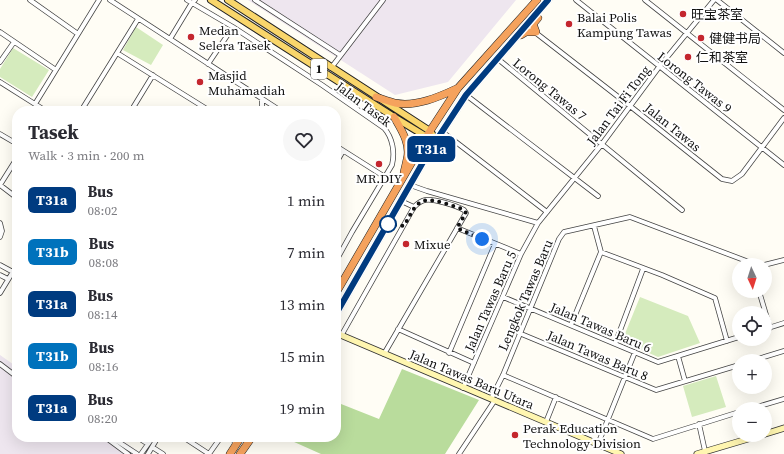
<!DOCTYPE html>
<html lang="en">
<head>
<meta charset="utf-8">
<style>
  :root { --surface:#fff; --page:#f7f7f7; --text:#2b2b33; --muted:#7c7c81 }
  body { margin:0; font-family:"Source Serif 4","Noto Sans SC",serif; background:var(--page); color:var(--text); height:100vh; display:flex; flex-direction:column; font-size:15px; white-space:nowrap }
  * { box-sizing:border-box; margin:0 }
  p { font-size:13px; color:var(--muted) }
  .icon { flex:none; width:22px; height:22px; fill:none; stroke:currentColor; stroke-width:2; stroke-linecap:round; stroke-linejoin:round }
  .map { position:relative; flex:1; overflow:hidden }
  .sheet { position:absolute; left:12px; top:106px; width:329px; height:336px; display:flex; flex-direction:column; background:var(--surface); border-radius:16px; box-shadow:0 4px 16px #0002 }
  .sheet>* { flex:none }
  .badge { padding:0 8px; border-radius:6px; font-size:14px; line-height:26px }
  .needle { width:26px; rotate:176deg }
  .tools { position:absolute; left:732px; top:258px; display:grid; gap:8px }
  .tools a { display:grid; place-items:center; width:40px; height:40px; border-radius:50%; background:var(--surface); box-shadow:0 4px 16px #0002; font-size:20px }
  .you { position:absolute; width:20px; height:20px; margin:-10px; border:3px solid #fff; border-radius:50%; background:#1a73e8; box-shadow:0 0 0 6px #1a73e833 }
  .map>.badge { position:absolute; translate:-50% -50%; box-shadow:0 0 0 2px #fff }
  .round { display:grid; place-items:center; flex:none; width:42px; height:42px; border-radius:21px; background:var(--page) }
  .head { display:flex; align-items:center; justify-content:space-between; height:68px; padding:0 16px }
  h1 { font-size:19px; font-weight:700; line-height:30px }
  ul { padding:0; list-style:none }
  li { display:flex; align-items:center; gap:12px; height:52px; padding:0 16px }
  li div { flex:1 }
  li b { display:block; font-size:15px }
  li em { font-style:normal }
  li .badge { min-width:44px; font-weight:700; text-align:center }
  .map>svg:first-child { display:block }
  .industrial { fill:#eee6ef }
  .green { fill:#d5ebbd }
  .forest { fill:#b9dc9c }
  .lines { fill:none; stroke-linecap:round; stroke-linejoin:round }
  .street-casing { stroke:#444; stroke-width:5.5 }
  .secondary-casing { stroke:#333; stroke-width:7 }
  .primary-casing { stroke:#222; stroke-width:8 }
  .highway-casing { stroke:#222; stroke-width:8 }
  .street { stroke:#fff; stroke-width:4 }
  .secondary { stroke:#fff6b0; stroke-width:5.5 }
  .primary { stroke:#f9d66b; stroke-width:6 }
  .highway { stroke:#f5a25d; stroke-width:7 }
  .line-casing { stroke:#fff; stroke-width:9 }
  .line { stroke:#003b80; stroke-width:6 }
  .walk { stroke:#111; stroke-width:4; stroke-dasharray:0 7.2 }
  .poi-dot { fill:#c4262e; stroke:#fff; stroke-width:1.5 }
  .stop-dot { fill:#fff; stroke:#003b80; stroke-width:2 }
  .labels { text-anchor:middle; stroke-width:4; stroke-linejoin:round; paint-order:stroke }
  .shield { fill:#fff; stroke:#585858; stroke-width:1 }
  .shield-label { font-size:12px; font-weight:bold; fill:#111 }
  .poi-label { font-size:13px; fill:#111; stroke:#fff; text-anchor:start }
  .street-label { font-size:13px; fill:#111; stroke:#fff }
</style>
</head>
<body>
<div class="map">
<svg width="784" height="454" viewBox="0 0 784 454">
  <rect width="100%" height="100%" fill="#fffdf5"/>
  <path class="industrial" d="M248,0H516L448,82L395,95Z
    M0,355L17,367V437H117L142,454H0Z"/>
  <path class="green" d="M136,27L163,45L151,65L123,50Z
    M13,48L49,70L32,97L0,77V69Z
    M640,297L688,316L700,343L658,357L622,341Z
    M716,376L726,407L692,417L683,386Z"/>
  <path class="forest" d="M402,369L479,400L445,454H321L283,437H336V402L379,419Z"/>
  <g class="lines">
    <g class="street-casing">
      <path id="street" d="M30,0L78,34
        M110,0L281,111
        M187,0L233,27L322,85L384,128C393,138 395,153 392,165L352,232L336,261
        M255,0L340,55
        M576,0L784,165
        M645,0L784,110
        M717,0L784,53
        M527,26L630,106L722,179L732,181L742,174L784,118
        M0,32L56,70
        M170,39L190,6L195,0
        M117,53L210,111
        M498,59L682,210
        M0,62L14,42
        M208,64L233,27
        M331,68L383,0
        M0,82L46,111
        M466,95L598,196
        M262,99V111
        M35,104L99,0
        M81,111L138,19
        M131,111L153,75
        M0,134L17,144
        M442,138L445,134L452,139L547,212
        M336,146L385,177
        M336,163L343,151
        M0,185L17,158
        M0,185L17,198
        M410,185L427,191L538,223
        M401,201L414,207
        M0,223L2,231L0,237
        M457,228L521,254
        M601,252L662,275L715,298L727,341
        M0,265L13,272
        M764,265L784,260
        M0,275L8,279
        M759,291L770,328
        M0,293L17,265
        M503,297L658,362L739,337
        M571,325L601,252L594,226
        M398,329L474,363
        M765,329L784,323
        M519,333L656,390L739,365
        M341,336L414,207C417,204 420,201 425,200C433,198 457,206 464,210L466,213L384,354
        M615,344L643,269
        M449,353L495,244
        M678,356L685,381
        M751,361L784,351
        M0,364L17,377
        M503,375L653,439L739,412
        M463,388L521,254L538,223L602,144L659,67L714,0
        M491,399L503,375L559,239L564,232L630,217L757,265
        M750,409L784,399
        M546,422L556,397
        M699,424L705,451
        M105,437L128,454
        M111,437L137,454
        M137,437L148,444
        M183,437L209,454
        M234,437L235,446
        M598,444L635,352
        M152,447L163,454
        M141,454L153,437
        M148,454L158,437
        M209,454L221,437
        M459,454L495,400"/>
    </g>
    <g class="secondary-casing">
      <path id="secondary" d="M336,333L621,454
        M765,434L784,428
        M697,454L761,435"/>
    </g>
    <g class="primary-casing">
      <path id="primary" d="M211,0L394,117L427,137L436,140
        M228,0L430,131L432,134"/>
    </g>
    <g class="highway-casing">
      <path id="highway" d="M521,35L526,32H536L533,24L538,18
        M376,97C382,99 388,101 395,103C416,107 439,97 458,88
        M394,117C401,129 411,144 407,159C406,164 405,168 404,172
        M336,293L430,131L458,88L537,0
        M336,314L430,150L466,95L548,0
        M230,454L241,437
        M240,454L252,437"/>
    </g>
    <use href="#street" class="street"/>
    <use href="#secondary" class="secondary"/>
    <use href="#primary" class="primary"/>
    <use href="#highway" class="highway"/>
  </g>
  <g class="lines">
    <g class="line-casing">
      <path id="line" d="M336,314L430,150L466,95L548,0"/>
    </g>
    <use href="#line" class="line"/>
    <path class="walk" d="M388,224L404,226C416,205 417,195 444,203C450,205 458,207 464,210L466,213L457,228L482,239"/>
  </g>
  <g class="poi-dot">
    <circle cx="683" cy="14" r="4"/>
    <circle cx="569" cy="24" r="4"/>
    <circle cx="191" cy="37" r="4"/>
    <circle cx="701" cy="38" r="4"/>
    <circle cx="688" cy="57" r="4"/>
    <circle cx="200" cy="82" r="4"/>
    <circle cx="379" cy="164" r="4"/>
    <circle cx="406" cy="244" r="4"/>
    <circle cx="515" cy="435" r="4"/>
  </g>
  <circle class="stop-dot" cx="388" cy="224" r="8"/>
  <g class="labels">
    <rect class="shield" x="311" y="59" width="16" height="20" rx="3"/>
    <g class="shield-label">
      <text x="319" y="73">1</text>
    </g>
    <g class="poi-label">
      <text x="691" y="19">旺宝茶室</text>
      <text x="577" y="22">Balai Polis<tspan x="577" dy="15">Kampung Tawas</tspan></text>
      <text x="199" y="35">Medan<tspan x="199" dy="15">Selera Tasek</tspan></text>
      <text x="709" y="43">健健书局</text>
      <text x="696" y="62">仁和茶室</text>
      <text x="208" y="80">Masjid<tspan x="208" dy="15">Muhamadiah</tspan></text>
      <text x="379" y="183" text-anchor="middle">MR.DIY</text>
      <text x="414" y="249">Mixue</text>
      <text x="523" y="433">Perak Education<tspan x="523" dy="15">Technology Division</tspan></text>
    </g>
    <g class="street-label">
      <text transform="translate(695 82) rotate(38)" y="5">Lorong Tawas 9</text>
      <text transform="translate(550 89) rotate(39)" y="5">Lorong Tawas 7</text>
      <text transform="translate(364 104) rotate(37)" y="5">Jalan Tasek</text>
      <text transform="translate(618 105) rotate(-53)" y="5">Jalan Tai Fi Tong</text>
      <text transform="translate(673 127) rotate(39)" y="5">Jalan Tawas</text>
      <text transform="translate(525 295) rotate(-67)" y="5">Lengkok Tawas Baru</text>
      <text transform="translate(490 301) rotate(-66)" y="5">Jalan Tawas Baru 5</text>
      <text transform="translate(601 327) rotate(23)" y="5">Jalan Tawas Baru 6</text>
      <text transform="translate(598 355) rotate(23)" y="5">Jalan Tawas Baru 8</text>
      <text transform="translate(472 379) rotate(23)" y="5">Jalan Tawas Baru Utara</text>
    </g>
  </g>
</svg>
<div class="tools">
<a><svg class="needle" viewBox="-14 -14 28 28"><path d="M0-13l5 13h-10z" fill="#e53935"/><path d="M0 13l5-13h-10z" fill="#7c7c81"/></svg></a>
<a><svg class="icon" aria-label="locate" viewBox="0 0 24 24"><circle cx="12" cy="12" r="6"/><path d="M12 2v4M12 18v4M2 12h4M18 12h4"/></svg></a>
<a>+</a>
<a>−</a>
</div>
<div class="you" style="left:482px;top:239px"></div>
<b class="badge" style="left:431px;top:149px;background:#003b80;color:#fff">T31a</b>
<section class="sheet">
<div class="head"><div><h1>Tasek</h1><p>Walk · 3 min · 200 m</p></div><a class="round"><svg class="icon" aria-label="heart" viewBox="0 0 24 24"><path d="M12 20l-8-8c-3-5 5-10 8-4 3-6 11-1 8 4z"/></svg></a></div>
<ul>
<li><span class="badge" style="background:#003b80;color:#fff">T31a</span><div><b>Bus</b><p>08:02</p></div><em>1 min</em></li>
<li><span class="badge" style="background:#0072bc;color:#fff">T31b</span><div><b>Bus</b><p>08:08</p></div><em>7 min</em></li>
<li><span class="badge" style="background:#003b80;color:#fff">T31a</span><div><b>Bus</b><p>08:14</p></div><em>13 min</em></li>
<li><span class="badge" style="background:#0072bc;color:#fff">T31b</span><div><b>Bus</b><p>08:16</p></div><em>15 min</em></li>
<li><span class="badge" style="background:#003b80;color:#fff">T31a</span><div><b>Bus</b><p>08:20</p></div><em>19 min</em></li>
</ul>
</section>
</div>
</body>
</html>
